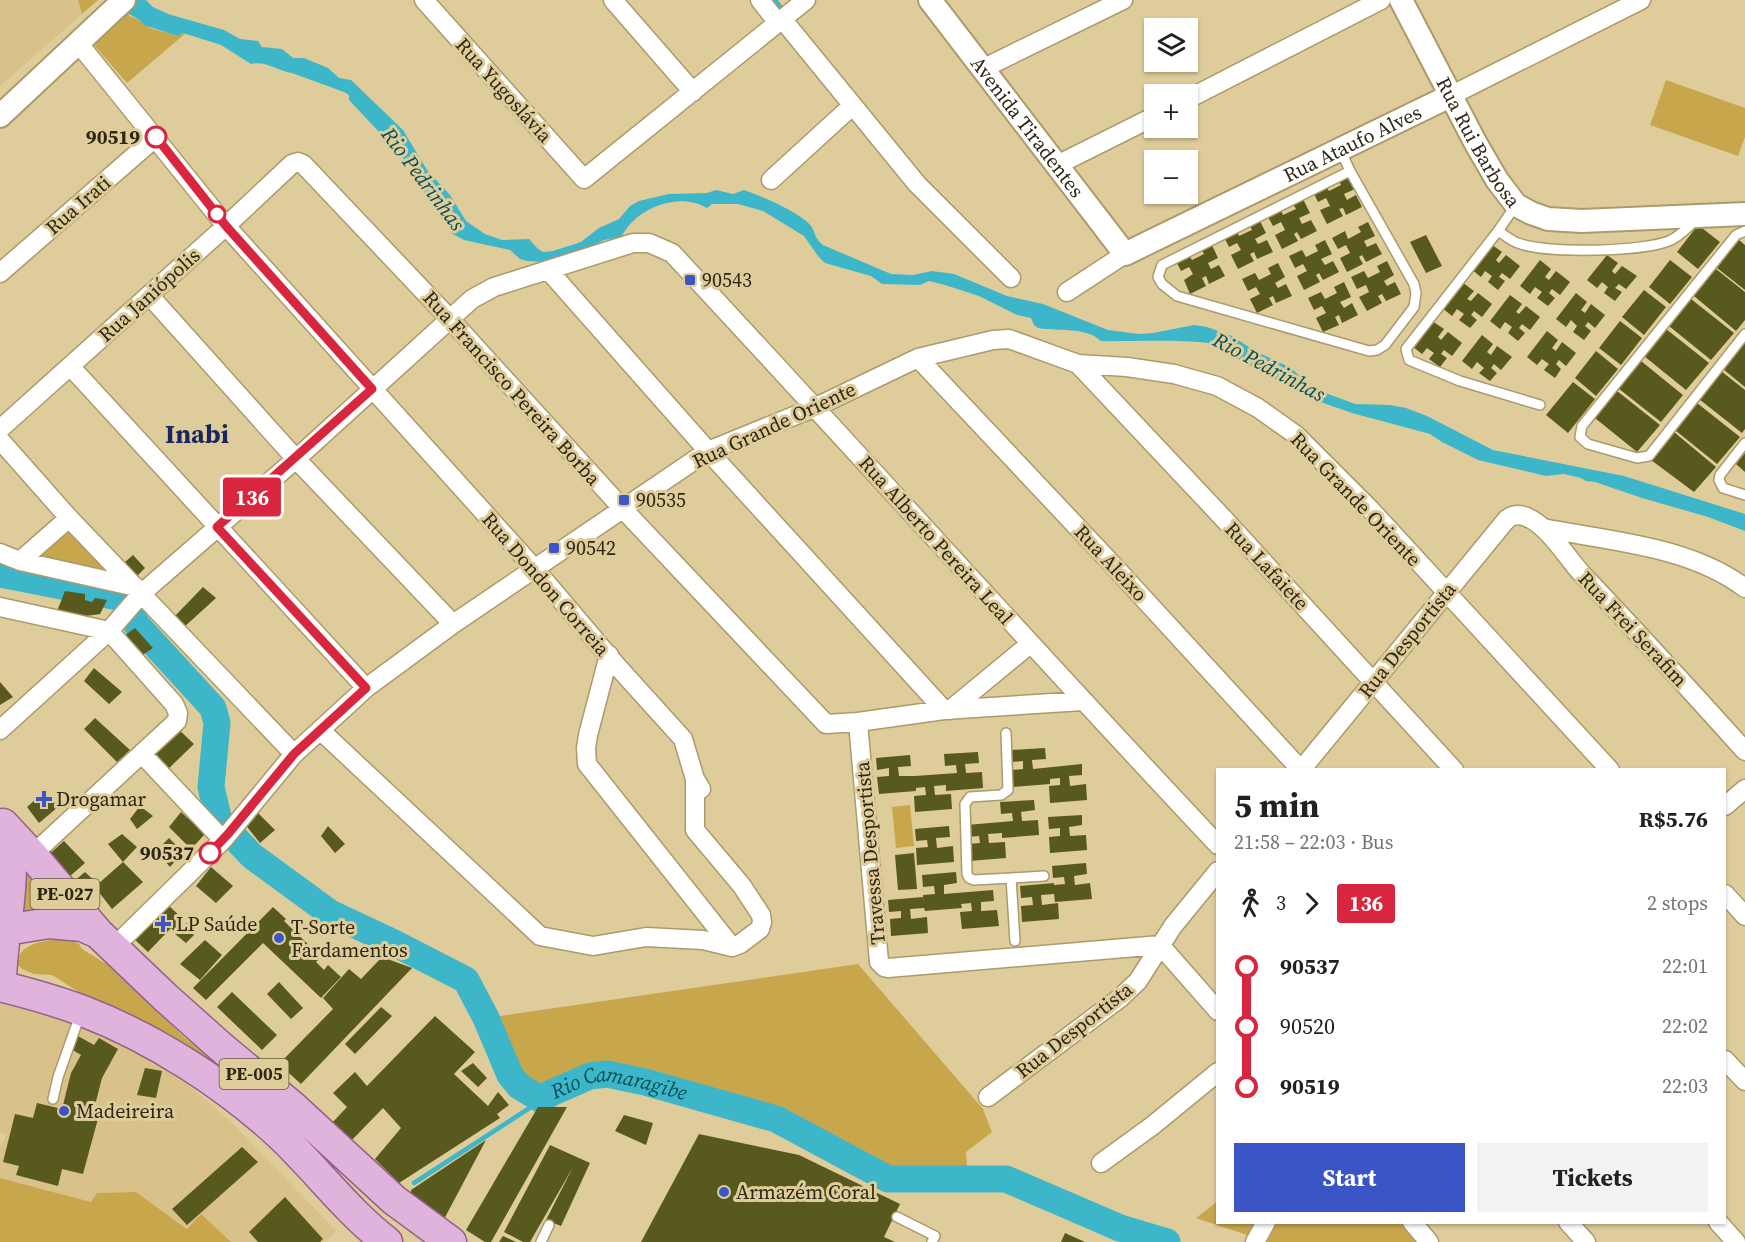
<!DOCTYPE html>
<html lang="en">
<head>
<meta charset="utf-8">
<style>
  :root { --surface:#fff; --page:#f2f2f2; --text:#202124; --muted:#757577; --accent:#3b54c6 }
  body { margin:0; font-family:"Source Serif 4",serif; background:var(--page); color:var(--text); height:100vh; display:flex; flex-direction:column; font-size:22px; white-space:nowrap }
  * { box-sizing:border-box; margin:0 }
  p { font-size:20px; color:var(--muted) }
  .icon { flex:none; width:33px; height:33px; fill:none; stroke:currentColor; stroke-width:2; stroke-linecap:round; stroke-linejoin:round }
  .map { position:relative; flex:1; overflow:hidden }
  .side { position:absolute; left:1216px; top:768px; width:510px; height:456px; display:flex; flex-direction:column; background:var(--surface); border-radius:0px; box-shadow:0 2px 4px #0004 }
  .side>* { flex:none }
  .badge { padding:0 12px; border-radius:4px; font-size:21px; line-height:39px }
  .controls { position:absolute; left:1144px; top:18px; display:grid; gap:12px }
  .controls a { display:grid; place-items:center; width:54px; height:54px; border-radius:0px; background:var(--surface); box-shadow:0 2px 4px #0004; font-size:30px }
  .map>.badge { position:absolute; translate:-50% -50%; box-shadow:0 0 0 3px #fff }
  .legs { display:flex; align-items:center; gap:9px; height:66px; padding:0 18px; font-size:20px }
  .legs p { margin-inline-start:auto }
  .overview { display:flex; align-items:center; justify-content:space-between; height:102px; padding:0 18px }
  h1 { font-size:33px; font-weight:700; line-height:45px }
  .button { display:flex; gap:12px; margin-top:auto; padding:12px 18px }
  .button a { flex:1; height:69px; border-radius:0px; background:var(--accent); color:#fff; font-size:24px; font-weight:700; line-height:69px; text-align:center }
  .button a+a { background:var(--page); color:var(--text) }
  ul { padding:0 18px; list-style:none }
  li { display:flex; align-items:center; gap:21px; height:60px; font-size:22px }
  li i { display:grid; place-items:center; width:9px; height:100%; margin:0 8px; background:currentColor }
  li i::after { content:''; width:15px; height:15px; margin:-8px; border:4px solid; border-radius:50%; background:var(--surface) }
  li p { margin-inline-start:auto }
  li:first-child i { background:linear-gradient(#0000 50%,currentColor 0) }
  li:last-child i { background:linear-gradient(currentColor 50%,#0000 0) }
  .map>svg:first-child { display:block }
  .built { fill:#d8c28a }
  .green { fill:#c8a74c }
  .water { fill:#3eb6c9 }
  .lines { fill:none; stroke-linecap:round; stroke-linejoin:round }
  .stream { stroke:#3eb6c9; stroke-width:4.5 }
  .river { stroke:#3eb6c9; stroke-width:27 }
  .building { fill:#58591d }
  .service-casing { stroke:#ac9a6b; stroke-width:12 }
  .minor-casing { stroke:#ac9a6b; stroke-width:21 }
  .tertiary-casing { stroke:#ac9a6b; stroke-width:26 }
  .primary-casing { stroke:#946187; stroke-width:33 }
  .service { stroke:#fff; stroke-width:9 }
  .minor { stroke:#fff; stroke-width:18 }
  .tertiary { stroke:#fff; stroke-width:22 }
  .primary { stroke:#e0b3dd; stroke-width:30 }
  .line-1-casing { stroke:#fff; stroke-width:14 }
  .line-1 { stroke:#d7263d; stroke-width:9 }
  .stop-1-dot { fill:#fff; stroke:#d7263d; stroke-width:3 }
  .poi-dot { fill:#3b54c6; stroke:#dfcc9b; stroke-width:2 }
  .labels { text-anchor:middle; stroke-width:6; stroke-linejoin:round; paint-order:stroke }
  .shield { fill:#dfcc9b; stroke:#63583c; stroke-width:1.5 }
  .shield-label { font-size:18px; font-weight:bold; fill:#2e2713 }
  .street-label { font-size:20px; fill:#2e2713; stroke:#dfcc9b }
  .stop-label { font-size:20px; font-weight:bold; fill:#2e2713; stroke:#dfcc9b; text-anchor:end }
  .poi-label { font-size:20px; fill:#2e2713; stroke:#dfcc9b; text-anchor:start }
  .water-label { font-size:21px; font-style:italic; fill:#044e57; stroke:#dfcc9b }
  .district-label { font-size:26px; font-weight:bold; fill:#19265d; stroke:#dfcc9b }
</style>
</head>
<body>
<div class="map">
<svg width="1745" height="1242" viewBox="0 0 1745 1242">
  <rect width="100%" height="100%" fill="#dfcc9b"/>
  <path class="built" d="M0,0H78L82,14L0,86Z
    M0,996L65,1015L141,1050L198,1093L234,1125L336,1231L325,1242H231L201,1215L187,1228L136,1192L97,1193L91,1202L0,1178V1148L6,1135L0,1133Z"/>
  <path class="green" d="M78,0H98L82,14Z
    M121,6L130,16L141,21L150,28L175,35L186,33L127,83L88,38Z
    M1666,80L1745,108V137L1738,156L1650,125Z
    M69,518L136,587L20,561Z
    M910,805L914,846L896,848L892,807Z
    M21,852L66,907L16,914Z
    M51,940H70L79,944L82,949L111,967L185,1038L265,1097L334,1165L318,1155L263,1100L183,1042L143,1021L85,996L52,975L34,974L22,969L18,965C17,947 36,942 51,940Z
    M858,964L983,1109L992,1132L966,1152L968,1179H888L776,1119L645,1082L607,1074L590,1076L571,1083L549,1094L542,1100L519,1086L510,1075L486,1018Z
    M0,1178L91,1202L97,1193L136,1192L187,1229L201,1214L231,1242H0Z
    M1218,1201V1222L1419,1223L1438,1242H1268L1196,1218Z"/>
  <path class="water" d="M117,0H146L153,7L168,14L224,30L240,39L258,41L262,47L282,49L293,58H304L328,68L339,78L351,80L403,130L427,170L450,195L466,221L485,234L502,240L529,239L538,249L543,252L553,251L581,242L599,228L619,219L630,206L639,201L669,194L707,193L716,190L733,194L744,190C759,195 802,213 811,226C816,233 813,236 823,245L891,274L913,275L932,271L954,274L1007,296L1043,304L1108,330L1139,334L1153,333L1194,325L1207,327L1232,336L1255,351L1291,368L1307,383L1323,392L1355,404L1390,405L1406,408L1427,416L1493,450L1624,476L1745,514V531L1708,517L1642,498L1595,482L1586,481L1581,478L1564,474L1546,476L1478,460L1442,442L1430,434L1352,413L1312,399L1231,355C1229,353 1228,350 1225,348C1211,337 1123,342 1101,341C1085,326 1058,332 1038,328L1034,325L1031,318L1017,315L979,296L945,285L929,281L920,285L882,284L871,276L825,263L818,256L804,236L763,211L738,204H712L707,208C684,194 651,203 632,222C628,226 624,232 621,237L604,240L585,250L545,262L527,261L520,259L510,250L464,240L451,233L412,173L408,162L395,152L394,140L381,134L349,100V95L344,92L292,73C278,71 265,60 251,64L221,45L183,33L178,36L144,25L141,21L126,12Z"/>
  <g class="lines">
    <path class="stream" d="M775,0L782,9
      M414,1183L542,1100"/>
    <path class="river" id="s1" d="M0,574L123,598L137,625L213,708L217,723L211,787L219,821L252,856L330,913L394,943L466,980L486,1018L510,1075L519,1086L542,1100L549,1094L590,1076L607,1074L645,1082L776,1119L888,1179H1006L1120,1228L1167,1242"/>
  </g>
  <path class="building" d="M1348,175L1355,189L1344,194L1347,200L1356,195L1362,207L1346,215L1343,208L1339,209L1343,216L1327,224L1320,210L1330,206L1326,198L1318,202L1312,190L1325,184L1329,191L1341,185L1338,179Z
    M1303,199L1310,213L1299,218L1302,224L1311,220L1317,231L1301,239L1297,232L1294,234L1298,241L1282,249L1275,235L1285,230L1281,222L1273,226L1267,215L1280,208L1283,215L1296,209L1293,204Z
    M1259,219L1266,233L1255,239L1258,244L1267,240L1273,252L1257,259L1254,252L1250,254L1254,261L1238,269L1231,255L1241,250L1237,243L1229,247L1223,235L1236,229L1239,236L1252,230L1249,224Z
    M1368,222L1375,236L1364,241L1367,247L1376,243L1382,254L1366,262L1362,255L1359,257L1363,264L1347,272L1340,258L1350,253L1346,245L1338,249L1332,238L1345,231L1348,239L1361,232L1358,227Z
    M1698,225L1720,242L1698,269L1677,252Z
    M1426,235L1442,266L1426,273L1410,242Z
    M1325,240L1332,254L1321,259L1325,265L1333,261L1339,272L1323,280L1319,273L1316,275L1320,282L1304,290L1297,276L1307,271L1303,264L1295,268L1289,256L1302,250L1306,257L1318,251L1315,245Z
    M1739,240L1745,245V290L1717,268Z
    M1211,243L1218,258L1208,263L1211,269L1219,265L1225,276L1209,284L1206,276L1202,278L1206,286L1190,294L1184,280L1193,274L1189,267L1181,271L1175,259L1188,253L1192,260L1204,254L1201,249Z
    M1491,244L1502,252L1496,260L1499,263L1506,255L1520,266L1510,279L1502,273L1499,277L1505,281L1498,290L1488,282L1492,276L1485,271L1481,277L1471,269Z
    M1607,255L1618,263L1612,271L1615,274L1622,266L1637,276L1626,289L1619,284L1615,288L1622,292L1615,301L1604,293L1608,287L1602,282L1597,288L1587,280Z
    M1540,260L1551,269L1545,277L1549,280L1556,271L1570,282L1560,295L1552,289L1549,293L1555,298L1548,306L1537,298L1542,292L1535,287L1530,294L1520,286Z
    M1670,260L1692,277L1670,304L1649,287Z
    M1387,261L1394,275L1384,281L1387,286L1395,282L1401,294L1386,301L1382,294L1378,296L1382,303L1367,311L1359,297L1369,292L1366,285L1357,289L1351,277L1364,271L1368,278L1380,272L1377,266Z
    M1278,263L1285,277L1275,283L1278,288L1286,284L1292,296L1276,303L1273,296L1269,298L1273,305L1257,313L1250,299L1260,294L1256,287L1248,291L1242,279L1255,273L1259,280L1271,274L1268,268Z
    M1716,269L1745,292V320L1736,331L1694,296Z
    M1344,282L1351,297L1340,302L1344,308L1352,303L1358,315L1342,323L1339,315L1335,317L1339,325L1323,332L1316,318L1326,313L1322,306L1314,310L1308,298L1321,292L1325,299L1337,293L1334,287Z
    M1462,282L1474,291L1467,299L1471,301L1478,293L1492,304L1482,317L1474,311L1471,315L1477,320L1470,328L1459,320L1464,314L1457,309L1452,316L1442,308Z
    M1644,290L1666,307L1644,335L1622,317Z
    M1576,293L1587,302L1581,310L1585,313L1591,304L1605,315L1595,328L1588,322L1585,326L1591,331L1584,340L1573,332L1577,326L1571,320L1566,327L1556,319Z
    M1510,295L1522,304L1516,312L1519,314L1526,306L1540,317L1530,330L1522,324L1519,328L1525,333L1518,341L1508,333L1512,327L1505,322L1500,329L1490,321Z
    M1691,299L1734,333L1711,360L1669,326Z
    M1432,321L1444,329L1438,337L1441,340L1448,332L1462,343L1452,356L1444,350L1441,354L1447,358L1440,367L1429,359L1434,353L1427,348L1422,354L1412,346Z
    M1620,321L1642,338L1621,365L1599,348Z
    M1666,329L1709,363L1686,390L1644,356Z
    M1547,331L1558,340L1552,348L1556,351L1562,342L1576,353L1566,366L1559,360L1556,364L1561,369L1555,378L1544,370L1549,364L1542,359L1537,365L1527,357Z
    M1482,335L1493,344L1487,352L1491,355L1497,346L1512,357L1501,370L1494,364L1491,368L1497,373L1490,381L1479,373L1484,368L1477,362L1472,369L1462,361Z
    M1745,341V387L1723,369Z
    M1596,351L1618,369L1596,396L1575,378Z
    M1641,361L1683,395L1661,422L1618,388Z
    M1721,371L1745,390V429L1742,433L1699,399Z
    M1573,382L1595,399L1568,433L1546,415Z
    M1617,391L1660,425L1637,452L1595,418Z
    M1697,403L1740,437L1717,464L1675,430Z
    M1674,432L1716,467L1694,492L1651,460Z
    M1745,453V472L1736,464Z
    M133,555L145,568L136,577L125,562Z
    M203,587L216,598L182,629L174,617Z
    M65,591L85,594V600L92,602L95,598L107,600L100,614L79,617L57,611Z
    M135,628L153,648L141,656L124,636Z
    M94,668L122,692L109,704L84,681Z
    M0,682L13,697L0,705Z
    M95,718L130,750L117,762L84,729Z
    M176,727L194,744L164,773L148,754Z
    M1045,748L1046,759L1032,760L1033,769L1082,764V775L1069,776L1070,786L1086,784L1087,800L1050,803L1049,786L1060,785V778L1050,779V784L1013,787L1012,770L1023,769V761L1012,762L1011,750Z
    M978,752L979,763L965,764L966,773L982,772L983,788L946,791V785L934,786L935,795L951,794L952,809L915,812L914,796L926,795L925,787L916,788V791L879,794L877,777L889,776V768L877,770L876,758L910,755L911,766L898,767L899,776H915L957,773L956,765L945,766L944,754Z
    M45,791L58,807L39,823L27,807Z
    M1034,800L1035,810L1021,812L1022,821L1038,820L1039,835L1002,838V833L988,834L989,843L1005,842L1006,858L969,861L968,844L980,843L979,836L968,837L967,825L1013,821L1012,813L1001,814L1000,802Z
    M140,806L153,816L137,829L130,819Z
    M255,810L275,830L260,843L244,823Z
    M181,812L205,834L191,849L169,827Z
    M1082,815V825L1069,827L1070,836L1086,835L1087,850L1050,853L1049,837L1060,836V828L1049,829L1048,817Z
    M328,826L345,844L335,853L321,836Z
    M949,826L950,837L936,838L937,848L953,846L954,862L917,865L916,848L928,847L927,840L916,841L915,829Z
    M122,834L137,847L123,862L108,844Z
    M169,838L183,852L170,867L156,851Z
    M64,841L85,863L69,877L46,857Z
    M914,853L917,889L898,890L895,855Z
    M123,862L143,882L112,909L98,891L86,898L73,882L85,872L98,884Z
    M1086,863L1087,874L1074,876L1075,885L1090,883L1092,899L1055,902L1054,894L1041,895L1042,905L1058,903L1059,919L1022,922L1021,906L1033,905L1032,897L1021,898L1020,886L1054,883V885L1065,884L1064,877L1053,878L1052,866Z
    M211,867L233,886L216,903L196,886Z
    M956,872L957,883L944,885V894L993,890L994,901L981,902V911L997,910L999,926L962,929L960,912L972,911L971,903L961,904L962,908L925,911L924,908L910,909L911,919L927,917L928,933L891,936L890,919L901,918V911L889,912L888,900L923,897L924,905L923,895L935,894L934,886L923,887L922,875Z
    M166,903L184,920L174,931L171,928L148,952L133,938Z
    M273,907L286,919L284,921L321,957L316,962L324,970L328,965L341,977L321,998L263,943L206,1000L193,988Z
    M187,923L195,928L191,932L194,935L186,943L175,934Z
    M205,940L222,955L200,980L180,964Z
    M382,957L412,968L301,1084L279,1064L333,1009L323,998L349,969L361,979Z
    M279,982L303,1008L291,1019L267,994Z
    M232,992L277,1035L262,1050L217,1007Z
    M381,1007L392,1016L355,1054L345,1044Z
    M435,1016L475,1052L454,1074L488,1106L498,1092L509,1105L497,1114L500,1118L399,1183L375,1159L401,1128L383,1108L351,1141L332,1123L347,1107L333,1093L355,1072L367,1086Z
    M78,1036L94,1045L99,1038L118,1049L102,1078L93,1113L99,1115L83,1174L62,1169L58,1186L16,1175L19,1166L3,1162L15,1114L33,1118L37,1103L62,1109L71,1073L81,1055L71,1049Z
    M473,1063L487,1078L478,1087L461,1071Z
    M145,1068L162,1071L156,1098L137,1095Z
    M538,1107H567L491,1242H485L466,1230Z
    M624,1115L653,1123L646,1145L615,1131Z
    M699,1134L799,1155L900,1204L884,1237L895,1242H641Z
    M486,1140L442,1223L411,1200V1190Z
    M550,1145L590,1163L561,1226L546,1220L573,1167L530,1242H523L504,1232Z
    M242,1147L258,1162L187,1225L172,1209Z
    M285,1197L323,1239L320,1242H258L249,1232Z
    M1065,1233L1085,1242H1061Z
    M503,1236L516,1242H499Z"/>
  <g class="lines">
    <g class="service-casing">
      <path id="service" d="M1340,149L1350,171L1414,284L1416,293L1414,307L1385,345L1377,350L1369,351L1177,296L1162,284L1158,277L1162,265L1350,171
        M1516,205L1498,231L1406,349L1409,360L1460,381L1540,405
        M1498,231C1505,235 1511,241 1518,243C1546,254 1645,252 1671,240C1681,235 1688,228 1696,219
        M1745,231L1736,235L1582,426L1580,437L1588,444L1637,458L1649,456L1745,334
        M1745,443L1720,475L1719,480L1723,488L1745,495
        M1006,733L1008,790L1001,795L970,797L965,804L967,874L969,878L974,880L1011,878L1015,941
        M1011,878L1044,876
        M53,1099L58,1077L80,1015
        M897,1217L935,1236L932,1242
        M541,1242L549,1225"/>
    </g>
    <g class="minor-casing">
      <path id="minor" d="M424,0L584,179L806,0
        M613,0L693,92
        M760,0L778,23
        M783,20L917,184L1011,278
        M79,44L226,226L534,568L617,666L683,739L695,779L701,789
        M984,68L1123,0
        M1450,96L1641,0
        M1188,99L1381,0
        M1057,165L1155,116
        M771,180L852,106
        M549,271L708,451L944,710
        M0,273L156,137
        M1067,292L1125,254
        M149,295L296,459L453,624
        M918,358L1112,564L1301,770
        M1078,364L1224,519L1454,770
        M70,366L366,688
        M0,429L226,226L292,164L298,162L303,164L449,318L622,508L826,724L858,722
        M0,440L69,518L294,754
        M1543,528C1609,541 1690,546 1745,588
        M0,553L20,561L136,587
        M20,561L69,518
        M0,607L109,631L174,704L178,713L177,721L32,855
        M609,655L588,735L586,748L587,764L732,947
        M1083,701L944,710L858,722L879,962L884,967L888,968L1160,945L1218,1011
        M950,710L1030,644
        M0,730L109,631L142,593L296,459L472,299L494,287L633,243H649L672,253C855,449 1034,650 1218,845
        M320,730L540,936L593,946L646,937L703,940L732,947L740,944L760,929L762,922L761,915L742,886L695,830V779
        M142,754L223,840
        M1301,770L1507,519C1519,510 1533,519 1543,528C1558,541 1569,560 1582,574C1637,632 1691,691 1745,751
        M1725,806L1745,789
        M1725,894L1745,916
        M114,947L223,840L294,754L366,688L453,624L708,451L816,407L918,358L993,340L1009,339L1078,364L1127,367L1174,374L1217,386L1258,408L1296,435L1370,509L1610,770
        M1725,1060L1745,1081
        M988,1097L1120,998L1138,981L1173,926L1218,871
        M1101,1163L1152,1126L1218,1072
        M1412,1222L1429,1242
        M1568,1222L1586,1242
        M1718,1222L1736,1242
        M1255,1242L1266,1222"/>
    </g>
    <g class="tertiary-casing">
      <g id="tertiary">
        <path id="s2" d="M930,0L1125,254L1450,96"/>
        <path id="s3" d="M1401,0L1475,142L1497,180L1516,205L1531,213L1548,219L1582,221L1745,214"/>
        <path d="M0,116L124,0"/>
      </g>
    </g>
    <g class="primary-casing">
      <path id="primary" d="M4,825L32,855L98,933
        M0,931L49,923L82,926L98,933L165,997L221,1047L292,1106L394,1200L451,1242
        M0,986C28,993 57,1001 83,1011C153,1038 225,1084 280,1135C317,1170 347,1211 387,1242
        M1,986C0,934 22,873 3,824"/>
    </g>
    <use href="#service" class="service"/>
    <use href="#minor" class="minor"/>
    <use href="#tertiary" class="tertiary"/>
    <use href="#primary" class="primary"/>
  </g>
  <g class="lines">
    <g class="line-1-casing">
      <path id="line-1" d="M156,137L226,226L372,389L217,527L366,688L294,754L228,834L210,853"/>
    </g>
    <use href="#line-1" class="line-1"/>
  </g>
  <g class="stop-1-dot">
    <circle cx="156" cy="137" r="10"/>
    <circle cx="217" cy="214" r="8"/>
    <circle cx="210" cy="853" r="10"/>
  </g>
  <g class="poi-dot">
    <rect x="684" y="274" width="12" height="12" rx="3"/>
    <rect x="618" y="494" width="12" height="12" rx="3"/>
    <rect x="548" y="542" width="12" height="12" rx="3"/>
    <path d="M41 790h6v6h6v6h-6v6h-6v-6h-6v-6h6z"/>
    <path d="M160 915h6v6h6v6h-6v6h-6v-6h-6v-6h6z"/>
    <circle cx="279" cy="938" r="6"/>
    <circle cx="64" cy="1111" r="6"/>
    <circle cx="724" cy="1192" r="6"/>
  </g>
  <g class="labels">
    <g class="shield">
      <rect x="30.5" y="879" width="69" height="30" rx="4.5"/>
      <rect x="219.5" y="1059" width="69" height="30" rx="4.5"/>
    </g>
    <g class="shield-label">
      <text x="65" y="900">PE-027</text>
      <text x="254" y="1080">PE-005</text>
    </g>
    <g class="street-label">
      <text transform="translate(504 90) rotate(48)" y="7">Rua Yugoslávia</text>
      <text dy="7" stroke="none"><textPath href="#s2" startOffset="160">Avenida Tiradentes</textPath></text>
      <text dy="7" stroke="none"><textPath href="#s3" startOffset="162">Rua Rui Barbosa</textPath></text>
      <text dy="7" stroke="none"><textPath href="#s2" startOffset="573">Rua Ataufo Alves</textPath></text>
      <text transform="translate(78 205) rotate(-41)" y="7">Rua Irati</text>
      <text transform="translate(149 295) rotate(-42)" y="7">Rua Janiópolis</text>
      <text transform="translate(512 388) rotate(48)" y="7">Rua Francisco Pereira Borba</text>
      <text transform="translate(774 425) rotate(-25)" y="7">Rua Grande Oriente</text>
      <text transform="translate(1356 499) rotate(46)" y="7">Rua Grande Oriente</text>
      <text transform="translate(936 540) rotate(48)" y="7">Rua Alberto Pereira Leal</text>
      <text transform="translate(1111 563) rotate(47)" y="7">Rua Aleixo</text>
      <text transform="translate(1267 566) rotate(47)" y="7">Rua Lafaiete</text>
      <text transform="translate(546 584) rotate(49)" y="7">Rua Dondon Correia</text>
      <text transform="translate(1633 629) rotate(47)" y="7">Rua Frei Serafim</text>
      <text transform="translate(1407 640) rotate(-51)" y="7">Rua Desportista</text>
      <text transform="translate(870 853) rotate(-95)" y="7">Travessa Desportista</text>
      <text transform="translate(1074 1030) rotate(-38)" y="7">Rua Desportista</text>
    </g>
    <g class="stop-label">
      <text x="140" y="144">90519</text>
      <text x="194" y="860">90537</text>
    </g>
    <g class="poi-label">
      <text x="702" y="287">90543</text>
      <text x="636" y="507">90535</text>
      <text x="566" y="555">90542</text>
      <text x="56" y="806">Drogamar</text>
      <text x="176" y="931">LP Saúde</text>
      <text x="291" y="934">T-Sorte<tspan x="291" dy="23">Fardamentos</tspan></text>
      <text x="76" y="1118">Madeireira</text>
      <text x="736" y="1199">Armazém Coral</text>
    </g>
    <g class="water-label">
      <text transform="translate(423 179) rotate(53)" y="7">Rio Pedrinhas</text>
      <text transform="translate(1269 367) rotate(28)" y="7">Rio Pedrinhas</text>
      <text dy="7" stroke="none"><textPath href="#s1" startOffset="908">Rio Camaragibe</textPath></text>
    </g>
    <g class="district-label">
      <text x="197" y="443">Inabi</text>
    </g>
  </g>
</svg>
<div class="controls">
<a><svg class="icon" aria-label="layers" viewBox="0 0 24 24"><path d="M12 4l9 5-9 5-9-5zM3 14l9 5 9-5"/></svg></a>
<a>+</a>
<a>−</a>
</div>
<b class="badge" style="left:252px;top:497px;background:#d7263d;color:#fff">136</b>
<section class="side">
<div class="overview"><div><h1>5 min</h1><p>21:58 – 22:03 · Bus</p></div><b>R$5.76</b></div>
<div class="legs"><svg class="icon" aria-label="walk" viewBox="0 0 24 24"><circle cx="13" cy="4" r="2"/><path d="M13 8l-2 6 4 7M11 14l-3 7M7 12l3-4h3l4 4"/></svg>3<svg class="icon" aria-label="forward" viewBox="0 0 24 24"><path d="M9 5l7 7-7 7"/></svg><b class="badge" style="background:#d7263d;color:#fff">136</b><p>2 stops</p></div>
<ul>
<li><i style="color:#d7263d"></i><b>90537</b><p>22:01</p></li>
<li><i style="color:#d7263d"></i><span>90520</span><p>22:02</p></li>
<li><i style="color:#d7263d"></i><b>90519</b><p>22:03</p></li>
</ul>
<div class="button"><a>Start</a><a>Tickets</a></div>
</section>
</div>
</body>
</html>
